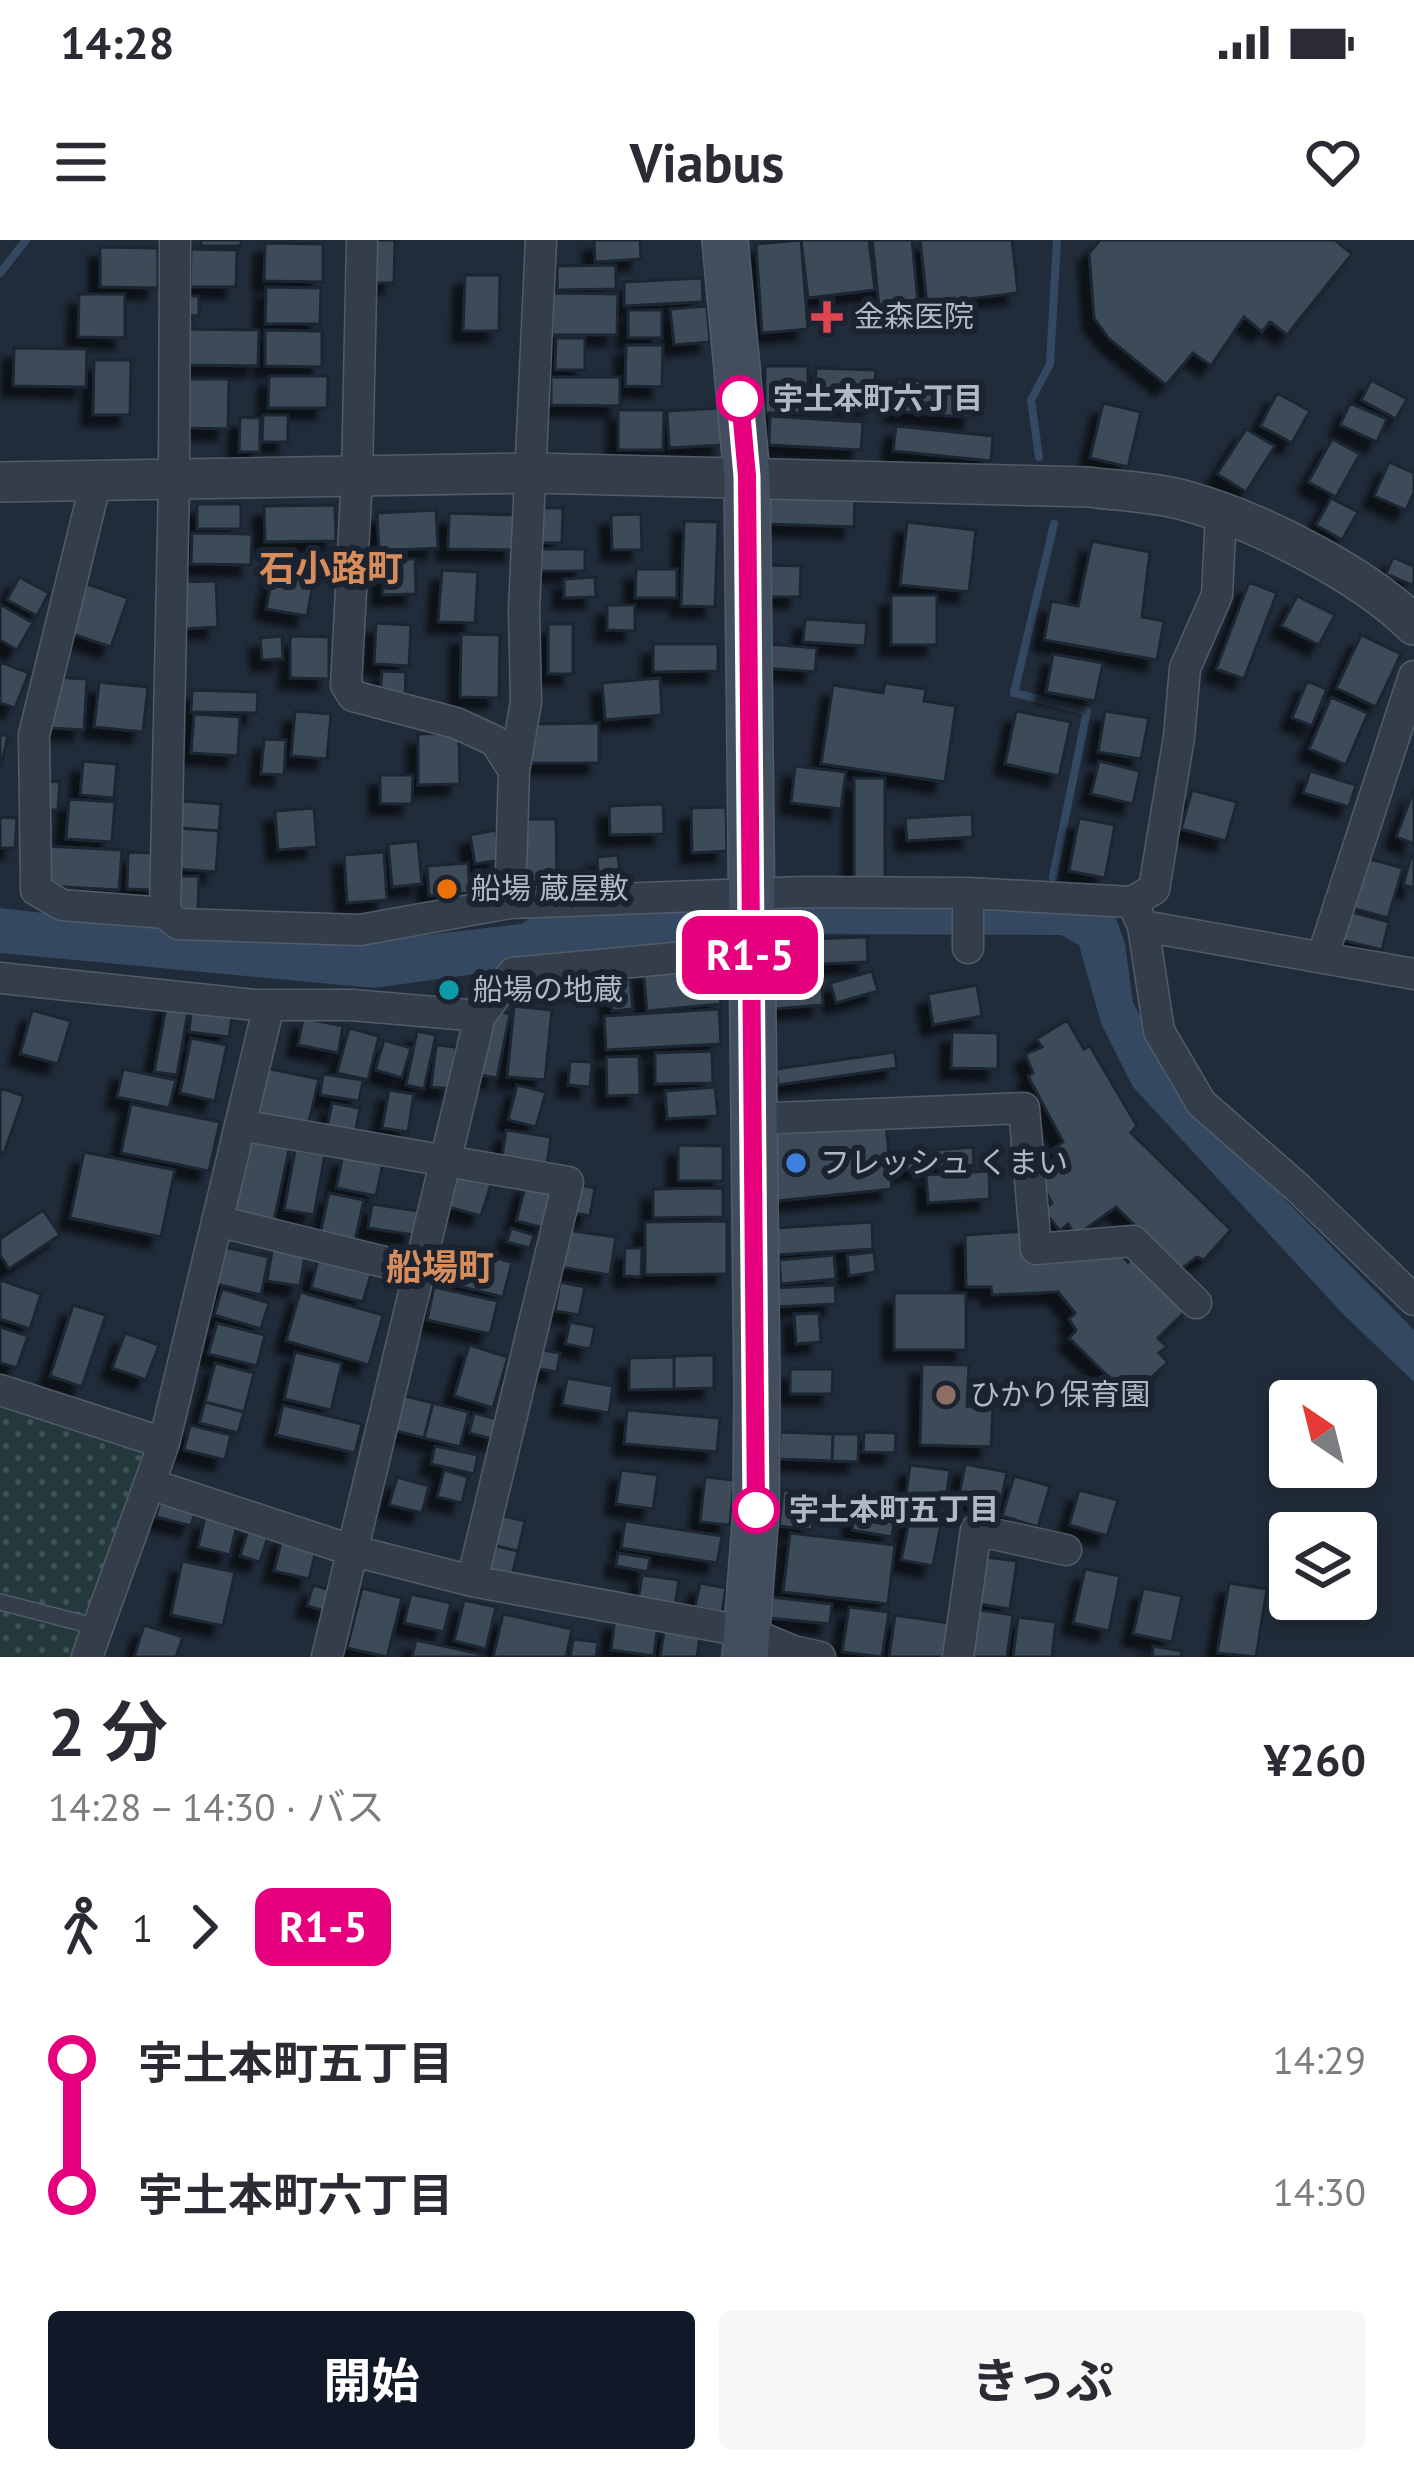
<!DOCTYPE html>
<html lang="ja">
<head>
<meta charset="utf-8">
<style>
  :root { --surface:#fff; --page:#f7f7f7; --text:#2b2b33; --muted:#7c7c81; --accent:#111827 }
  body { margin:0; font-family:"PT Sans","Noto Sans JP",sans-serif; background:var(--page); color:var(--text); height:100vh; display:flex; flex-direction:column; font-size:45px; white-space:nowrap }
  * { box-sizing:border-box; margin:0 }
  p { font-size:39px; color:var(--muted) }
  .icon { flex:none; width:66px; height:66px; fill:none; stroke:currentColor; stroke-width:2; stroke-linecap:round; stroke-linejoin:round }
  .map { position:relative; height:1417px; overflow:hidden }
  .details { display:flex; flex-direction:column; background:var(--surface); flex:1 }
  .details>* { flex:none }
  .badge { padding:0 24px; border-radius:18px; font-size:42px; line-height:78px }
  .needle { width:78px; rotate:325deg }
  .buttons { position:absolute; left:1269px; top:1140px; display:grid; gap:24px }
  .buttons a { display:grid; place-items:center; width:108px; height:108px; border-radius:12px; background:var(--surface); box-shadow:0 6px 18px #0003; font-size:60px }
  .map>.badge { position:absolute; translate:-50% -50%; box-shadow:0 0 0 6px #fff }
  .legs { display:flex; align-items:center; gap:18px; height:132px; padding:0 48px; font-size:39px }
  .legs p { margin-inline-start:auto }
  .overview { display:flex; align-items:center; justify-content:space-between; height:204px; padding:0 48px }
  h1 { font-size:66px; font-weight:700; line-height:90px }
  .cta { display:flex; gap:24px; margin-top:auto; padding:24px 48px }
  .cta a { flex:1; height:138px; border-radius:12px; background:var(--accent); color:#fff; font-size:48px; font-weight:700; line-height:138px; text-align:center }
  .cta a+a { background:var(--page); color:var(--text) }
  ul { padding:0 48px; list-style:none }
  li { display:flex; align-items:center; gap:42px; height:132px; font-size:45px }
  li i { display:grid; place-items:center; width:18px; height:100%; margin:0 15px; background:currentColor }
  li i::after { content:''; width:30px; height:30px; margin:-15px; border:9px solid; border-radius:50%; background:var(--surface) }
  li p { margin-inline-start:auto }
  li:first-child i { background:linear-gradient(#0000 50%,currentColor 0) }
  li:last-child i { background:linear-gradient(currentColor 50%,#0000 0) }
  .status { display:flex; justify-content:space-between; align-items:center; height:84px; padding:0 60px; background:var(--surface); direction:ltr }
  .status svg { height:33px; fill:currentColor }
  header { display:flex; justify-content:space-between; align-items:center; height:156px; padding:0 48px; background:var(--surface); font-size:54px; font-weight:700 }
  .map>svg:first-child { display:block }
  .park { fill:url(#park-dots) }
  .water { fill:#344862 }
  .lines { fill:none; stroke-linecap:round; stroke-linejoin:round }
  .stream { stroke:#344862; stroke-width:8 }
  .building { fill:#3d4b59; stroke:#1c2531; stroke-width:3; filter:url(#shadow) }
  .service-casing { stroke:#525c68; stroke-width:18 }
  .minor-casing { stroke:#525c68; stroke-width:33 }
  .tertiary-casing { stroke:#525c68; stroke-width:42 }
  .secondary-casing { stroke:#525c68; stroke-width:48 }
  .service { stroke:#343e4a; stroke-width:15 }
  .minor { stroke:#343e4a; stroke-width:30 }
  .tertiary { stroke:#343e4a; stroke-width:39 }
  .secondary { stroke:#424d5d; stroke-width:45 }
  .line-1-casing { stroke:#fff; stroke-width:27 }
  .line-1 { stroke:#e6007e; stroke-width:18 }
  .health-dot { fill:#e0444e; stroke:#1a232f; stroke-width:4.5 }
  .stop-1-dot { fill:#fff; stroke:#e6007e; stroke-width:6 }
  .food-dot { fill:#e8710a; stroke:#1a232f; stroke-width:4.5 }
  .culture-dot { fill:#0f9aa8; stroke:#1a232f; stroke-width:4.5 }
  .shop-dot { fill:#3f7fe0; stroke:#1a232f; stroke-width:4.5 }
  .education-dot { fill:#8d6e63; stroke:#1a232f; stroke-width:4.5 }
  .labels { text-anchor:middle; stroke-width:12; stroke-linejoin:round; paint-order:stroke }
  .poi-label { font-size:30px; fill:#afb9c6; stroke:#1a232f; text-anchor:start }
  .stop-label { font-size:30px; font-weight:bold; fill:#afb9c6; stroke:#1a232f; text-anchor:start }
  .quarter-label { font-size:36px; font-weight:bold; fill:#d68c5b; stroke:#1a232f }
</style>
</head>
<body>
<div class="status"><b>14:28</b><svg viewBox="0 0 49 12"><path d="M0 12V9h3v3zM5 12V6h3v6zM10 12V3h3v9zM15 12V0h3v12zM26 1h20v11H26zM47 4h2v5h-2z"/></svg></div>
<header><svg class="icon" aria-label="menu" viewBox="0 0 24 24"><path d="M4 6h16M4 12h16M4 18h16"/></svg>Viabus<svg class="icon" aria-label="heart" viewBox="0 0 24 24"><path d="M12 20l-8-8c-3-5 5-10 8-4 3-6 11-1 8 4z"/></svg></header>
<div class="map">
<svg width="1414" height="1417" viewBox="0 0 1414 1417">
  <defs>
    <pattern id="park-dots" width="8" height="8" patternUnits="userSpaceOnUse" patternTransform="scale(3)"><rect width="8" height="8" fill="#23393b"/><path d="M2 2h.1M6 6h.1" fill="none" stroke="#405456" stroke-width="1.8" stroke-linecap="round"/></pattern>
    <filter id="shadow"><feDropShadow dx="-11" dy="11" stdDeviation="3" flood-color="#0009"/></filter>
  </defs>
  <rect width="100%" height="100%" fill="#212c3a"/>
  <path class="park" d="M0,1163L144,1210L75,1417H0Z"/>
  <path class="water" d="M962,664L1115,675L1125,704L1133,762L1158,812L1251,925L1414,1090V1142L1342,1073L1133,847L1101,783L1079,705L1061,695L793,694L525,718L482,733L374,748L0,713V668L236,695L384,700L521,684L539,673L728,666Z"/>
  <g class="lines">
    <path class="stream" d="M0,33L26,0
      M1039,217L1031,160L1050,124L1057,0
      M1053,637L1087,471L1014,453L1054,284"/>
  </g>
  <path class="building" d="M201,0H241V6H201Z
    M364,0H395L394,43H363Z
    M594,0H640L641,19L595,22Z
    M801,0L808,89L762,93L756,4Z
    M801,0H869L875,50L808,58Z
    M872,0H912L918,62L879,66Z
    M920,0H1012L1018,53L927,64Z
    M1100,0H1335L1352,14L1287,95L1270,82L1262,92L1244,77L1211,126L1193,113L1166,145L1109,99L1094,78L1089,13Z
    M265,3L323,4V42L264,41Z
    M100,7L158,8V48L100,47Z
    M191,9L237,10L236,47H190Z
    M616,25V49L557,50V26Z
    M465,35H500L499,91H463Z
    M702,38L703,62L624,66V42Z
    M266,47L321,48L320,84H265Z
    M553,53L618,54L617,95H552Z
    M79,54H125V98L78,97Z
    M181,56H199V76L180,75Z
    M707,66L710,102L674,105L670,69Z
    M628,70H662V98H628Z
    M184,89L259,90L258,126L184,125Z
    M265,90L322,91V127L265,126Z
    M556,98H585V130H555Z
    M626,105H663L662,147L625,146Z
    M14,108L87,109L86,147L13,146Z
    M94,120H131L130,175H93Z
    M765,126H808V173H765Z
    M816,128L876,130L874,165L814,163Z
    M269,136H328L327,168H268Z
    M551,137H620V166L551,165Z
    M187,139H229L228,189L186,188Z
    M898,139L976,147L973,178L895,171Z
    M1371,140L1407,159L1396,179L1361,160Z
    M1277,153L1310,171L1292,203L1260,186Z
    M1103,163L1141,172L1128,227L1090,218Z
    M1350,163L1387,179L1377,202L1340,185Z
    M721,168L723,205L669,208L667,171Z
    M618,170H664L663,210H618Z
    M263,175H288V202H262Z
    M770,176L863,182L861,210L769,205Z
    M240,177L260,178V212H239Z
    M896,186L993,196L991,221L893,211Z
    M1246,189L1275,206L1246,252L1217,234Z
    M1332,199L1360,214L1336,257L1308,242Z
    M1389,222L1414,233V252L1406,270L1374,256Z
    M767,254L855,257L854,287L767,284Z
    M1331,258L1358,272L1342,300L1316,285Z
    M197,264H241V289H197Z
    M335,265L336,301L265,302L264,266Z
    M537,268H563L562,303H536Z
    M436,270L438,308L379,311L377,273Z
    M449,273L515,275V310L448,309Z
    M641,274L642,310H612L611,275Z
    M684,281L718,282L715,367L681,366Z
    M907,282L976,290L969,352L900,345Z
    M192,293L252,294L251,325L191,324Z
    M1092,301L1150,312L1142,377L1164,381L1157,420L1044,400L1051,361L1078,366Z
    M541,309H585V331H541Z
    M1393,317L1414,326V346L1386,334Z
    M382,319H415L416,354L383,355Z
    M767,325L801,326L800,357H766Z
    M274,327L315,334L307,376L266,369Z
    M636,329H677V358H635Z
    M442,330L478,332L475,383L438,382Z
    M19,337L49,353L37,376L7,360Z
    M595,337L596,357L564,358V339Z
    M216,341L218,387L181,389L180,342Z
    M1249,342L1277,353L1244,439L1216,429Z
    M87,344L128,358L111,407L69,393Z
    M891,355H937V405H891Z
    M1297,356L1335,375L1319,405L1281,386Z
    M0,364L33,383L17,410L0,400Z
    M607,365H635V391L607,390Z
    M805,379L867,383L865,406L803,402Z
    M376,383L411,385L409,426L374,424Z
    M548,384H573V434H548Z
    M461,394L500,395L499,458L460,457Z
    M1361,395L1401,414L1376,467L1336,448Z
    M282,396L283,419L262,420L260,398Z
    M290,396L329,397V439L290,438Z
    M653,404H718V431L653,432Z
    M768,404L817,408L815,432L765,428Z
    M1053,414L1103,423L1095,461L1046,452Z
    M0,422L29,433L15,468L0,463Z
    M382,431L406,432L405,458L380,456Z
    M53,437L87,439L84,490L50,488Z
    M660,438L662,475L605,480L602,443Z
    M1307,441L1327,449L1312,486L1292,478Z
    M99,442L148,447L143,492L94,487Z
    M885,443L926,449L924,461L956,466L945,542L821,524L833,445L883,453Z
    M192,450L258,452L257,473L191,472Z
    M1331,457L1368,473L1346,525L1309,509Z
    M295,471L331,474L327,519L291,516Z
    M1016,471L1071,482L1059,536L1005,524Z
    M1105,471L1149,478L1141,519L1098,512Z
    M194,474L240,477L238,516L191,513Z
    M599,483V523H531V484Z
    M459,493L460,544L418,545V494Z
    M0,494L8,496L0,530Z
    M264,499L286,500L284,535L261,534Z
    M83,521L117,524L114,558L80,555Z
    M1099,521L1140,531L1133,564L1091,554Z
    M795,526L846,532L841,569L791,563Z
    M1310,531L1356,545L1349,567L1303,553Z
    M380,535H413L412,564H380Z
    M854,538H885V643H854Z
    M44,541L60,542L58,570H43Z
    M1414,549V604L1396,597Z
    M1192,550L1237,562L1226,601L1181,589Z
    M69,559L115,562L112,602L66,599Z
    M182,561L221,564L219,591L180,588Z
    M663,564L664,594L610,595L609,566Z
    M726,567L727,611L692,613L691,568Z
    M314,568L317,607L278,610L275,571Z
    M972,574L973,597L907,601L905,578Z
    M0,577L17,578L15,608H0Z
    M1079,578L1115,585L1105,638L1069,631Z
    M525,579H556L557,642H526Z
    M180,588L219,591L216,632L178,629Z
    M496,590L500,620L475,624L470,595Z
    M418,601L422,644L392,647L388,604Z
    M46,606L122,610L119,650L44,646Z
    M128,612L158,613L157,650L127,649Z
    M384,612L387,660L347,663L344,615Z
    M618,615L621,646L599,648L597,617Z
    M1411,616L1414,617V648L1403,645Z
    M1366,618L1403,628L1388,678L1351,668Z
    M468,623L470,653L429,656L427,626Z
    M174,636H199L198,671H173Z
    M1344,670L1389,682L1382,710L1337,699Z
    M867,697L868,722L772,726L771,700Z
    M717,723L721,764L647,771L643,730Z
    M821,728L823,765L774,769L771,732Z
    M872,731L878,751L836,763L830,743Z
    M630,739L633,769L612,771L609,741Z
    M977,745L982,776L933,785L928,754Z
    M167,762L189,766L177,835L154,832Z
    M192,765L233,770L229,797L189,792Z
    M514,766L552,770L545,840L507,837Z
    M719,769L721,804L606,810L604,776Z
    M32,770L71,781L58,824L20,814Z
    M493,770L510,774L497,838L480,835Z
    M303,778L343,786L338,813L298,805Z
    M1067,780L1084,809L1090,806L1137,886L1131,893L1231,990L1204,1020L1197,1017L1180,1030L1116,967L1076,996L1068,984L1060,991L1043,970L1052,963L1040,941L1064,924L1051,910L1063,902L1028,836L1033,833L1025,814L1042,807L1036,799Z
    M349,788L379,796L368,840L337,833Z
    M417,791L436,795L424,849L406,845Z
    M952,792L998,793V829L951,828Z
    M191,798L227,805L215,861L180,853Z
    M384,800L411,808L402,838L375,830Z
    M436,805L456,807L451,849L431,847Z
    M712,811L713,843L655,844V813Z
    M895,812L897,828L778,845L776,829Z
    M639,816L640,855L607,856L606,817Z
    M570,821L592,822L590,847L568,845Z
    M261,827L319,839L307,889L250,877Z
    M123,829L176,840L169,868L117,857Z
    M323,834L363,840L359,861L320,855Z
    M517,845L546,852L536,887L508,880Z
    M715,847L718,876L667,879L665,851Z
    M0,848L24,856L4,913L0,912Z
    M389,850L414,854L408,892L382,888Z
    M332,863L360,868L354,899L326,893Z
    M131,864L220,882L209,931L121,913Z
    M886,883L892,949L777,961L770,894Z
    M506,890L551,897L546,930L501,924Z
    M249,896L290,905L274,981L232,973Z
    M678,905L723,906V941H678Z
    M973,907L974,925L900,931L899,913Z
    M295,910L325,915L314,975L284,970Z
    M84,912L175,930L161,997L70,978Z
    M343,915L383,923L376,956L336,948Z
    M455,930L492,941L481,976L444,966Z
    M989,931L990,959L928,963L926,935Z
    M526,943L553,950L544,988L516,981Z
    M574,944L595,948L590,976L569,972Z
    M723,948V977L653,978V949Z
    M329,953L364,960L355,1001L320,994Z
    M372,964L418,971L414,995L368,988Z
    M43,970L60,995L9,1029L0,1015V999Z
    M727,981V1034L645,1035V982Z
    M872,982L873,1009L776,1015L775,988Z
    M511,988L534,995L530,1008L507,1002Z
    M559,989L616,997L610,1035L553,1026Z
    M1024,991L1025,1019L1121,1014L1128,1022L1137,1014L1190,1067L1158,1098L1167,1107L1159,1113L1168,1122L1130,1158L1069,1098L1076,1090L1069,1079L1075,1073L1058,1052L992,1055L991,1047H966L965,995Z
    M273,1005L306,1010L300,1046L267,1041Z
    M225,1007L269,1017L261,1055L216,1044Z
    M625,1008H642L641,1037L624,1036Z
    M463,1010L512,1022L503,1057L454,1045Z
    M874,1012L876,1032L849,1036L847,1015Z
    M834,1015L836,1039L781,1044L779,1020Z
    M318,1019L371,1034L363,1062L311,1048Z
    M0,1040L41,1054L30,1089L0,1079Z
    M560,1042L585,1047L579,1075L555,1071Z
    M835,1045L836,1064L774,1067V1048Z
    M434,1047L498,1061L490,1094L427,1080Z
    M222,1049L269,1063L261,1089L214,1075Z
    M300,1052L383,1075L369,1125L286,1101Z
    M894,1053H966V1110H894Z
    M73,1065L106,1075L82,1147L50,1136Z
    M819,1073L821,1102L796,1104L794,1074Z
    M570,1082L595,1087L590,1109L565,1104Z
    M217,1083L265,1095L257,1126L208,1114Z
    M0,1087L28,1096L17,1128L0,1123Z
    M125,1093L159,1105L146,1140L112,1128Z
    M469,1105L508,1117L493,1168L454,1156Z
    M537,1109L560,1113L557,1132L534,1128Z
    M295,1112L342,1123L331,1170L284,1159Z
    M714,1115V1148L674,1149V1116Z
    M674,1117V1149L629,1150V1118Z
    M215,1123L254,1133L244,1172L205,1162Z
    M922,1124L969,1125L967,1166L993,1168L991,1207L920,1205Z
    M790,1129H833L832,1154H790Z
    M567,1138L613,1146L609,1173L562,1165Z
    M401,1155L433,1163L424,1198L392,1190Z
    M205,1162L244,1172L238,1193L199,1183Z
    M433,1163L469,1172L460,1207L424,1198Z
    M283,1165L362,1184L355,1213L276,1195Z
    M627,1170L720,1178L717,1212L624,1204Z
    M474,1173L501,1180L496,1200L469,1193Z
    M190,1185L231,1195L225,1220L184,1210Z
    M780,1192L833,1194L832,1221L779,1219Z
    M864,1192L896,1193L895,1213L863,1212Z
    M833,1194H859L858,1222L832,1221Z
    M435,1206L478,1215L474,1234L431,1224Z
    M965,1224L1007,1232L1000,1265L959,1257Z
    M910,1225L950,1230L945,1267L905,1262Z
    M444,1230L468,1237L462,1263L437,1257Z
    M621,1230L658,1235L653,1269L616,1264Z
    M1014,1236L1050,1246L1038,1287L1002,1276Z
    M397,1237L429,1246L422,1273L389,1265Z
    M705,1237L734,1240L730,1285L700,1282Z
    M783,1250L816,1253L812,1290L779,1286Z
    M1079,1250L1118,1260L1107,1296L1069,1285Z
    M859,1253L898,1260L892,1297L852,1290Z
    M160,1260L196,1270L191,1286L156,1277Z
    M911,1272L942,1278L933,1326L901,1320Z
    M495,1274L525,1281L518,1311L488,1304Z
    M205,1277L237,1285L230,1315L198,1307Z
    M625,1281L722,1296L717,1323L621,1308Z
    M250,1284L270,1290L260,1322L240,1316Z
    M790,1293L895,1305L888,1364L783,1352Z
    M283,1294L318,1302L309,1339L274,1331Z
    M488,1304L518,1311L510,1343L481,1336Z
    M618,1313L650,1318L648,1332L616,1326Z
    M985,1317L1017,1321L1010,1369L978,1364Z
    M182,1321L235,1332L223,1386L171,1375Z
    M1085,1329L1120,1336L1109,1391L1073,1383Z
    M642,1335L679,1340L675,1366L638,1361Z
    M700,1343L726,1348L722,1372L695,1367Z
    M1229,1343L1267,1349L1256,1417L1217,1413Z
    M313,1345L334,1351L328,1372L307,1366Z
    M362,1348L402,1358L387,1417L347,1408Z
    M1143,1348L1182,1356L1172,1402L1133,1394Z
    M411,1354L451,1363L444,1392L404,1383Z
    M771,1357L832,1364L830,1384L769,1378Z
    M464,1360L496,1367L486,1409L454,1401Z
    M849,1367L889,1372L882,1417L842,1412Z
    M973,1369L1013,1375L1007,1417H966Z
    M503,1374L572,1389L566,1417H493Z
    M895,1375L949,1383L944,1417H889Z
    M1018,1377L1056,1382L1052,1417H1013Z
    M615,1378L658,1384L654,1416L611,1410Z
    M144,1385L183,1397L176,1417H134Z
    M665,1385L701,1390L697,1417H660Z
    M573,1399L598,1402L596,1417H570Z
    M416,1400L485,1415V1417H412Z
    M1153,1406L1182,1411L1181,1417H1152Z"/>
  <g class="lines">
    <g class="service-casing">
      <path id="service" d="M0,1362L97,1387"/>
    </g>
    <g class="minor-casing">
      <path id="minor" d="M362,0L357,237L346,445L353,456L456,483L495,501L514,531
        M96,241L34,495L36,650L62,665L165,673L178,684L360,690L510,663L804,652L968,653L1132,662L1143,686L1159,791L1201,863L1298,948L1414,1060
        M968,653V708
        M1132,662L1154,649L1179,497L1185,428L1217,355L1221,273
        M510,663L514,531L526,462L524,369L541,0
        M165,673L174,240L175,0
        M1143,686L1414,734
        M1322,718L1414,436
        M0,738L256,765H352L480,776
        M753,879L1024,868L1036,1009L1133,1001L1196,1063
        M240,885L568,942L472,1341
        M217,981L421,1031
        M0,1150L164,1203L87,1417
        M164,1203L269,765
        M150,1244L354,1311L472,1341L748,1392L793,1411L820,1417
        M327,1417L480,776L513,733L750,711
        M958,1417L976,1290L1066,1310"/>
    </g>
    <g class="tertiary-casing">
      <path id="tertiary" d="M0,242L532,233L1089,247C1119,251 1153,252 1183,260C1254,279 1362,333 1414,385"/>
    </g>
    <g class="secondary-casing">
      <path id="secondary" d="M725,0L747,236L757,1151L756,1271L745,1417"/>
    </g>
    <use href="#service" class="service"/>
    <use href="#minor" class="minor"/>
    <use href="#tertiary" class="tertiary"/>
    <use href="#secondary" class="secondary"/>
  </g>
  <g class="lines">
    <g class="line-1-casing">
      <path id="line-1" d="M740,159L747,236L756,1270"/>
    </g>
    <use href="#line-1" class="line-1"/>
  </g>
  <path class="health-dot" d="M821 59h12v12h12v12h-12v12h-12v-12h-12v-12h12z"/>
  <g class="stop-1-dot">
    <circle cx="740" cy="159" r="21"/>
    <circle cx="756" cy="1270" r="21"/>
  </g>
  <circle class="food-dot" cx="447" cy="649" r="12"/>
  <circle class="culture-dot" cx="449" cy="750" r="12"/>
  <circle class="shop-dot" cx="796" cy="923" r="12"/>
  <circle class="education-dot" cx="946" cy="1155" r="12"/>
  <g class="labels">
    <g class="poi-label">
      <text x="854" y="87">金森医院</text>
      <text x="471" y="659">船場 蔵屋敷</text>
      <text x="473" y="760">船場の地蔵</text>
      <text x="820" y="933">フレッシュ くまい</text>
      <text x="970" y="1165">ひかり保育園</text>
    </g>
    <g class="stop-label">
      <text x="773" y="169">宇土本町六丁目</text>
      <text x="789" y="1280">宇土本町五丁目</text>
    </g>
    <g class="quarter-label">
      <text x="331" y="341">石小路町</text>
      <text x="440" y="1040">船場町</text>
    </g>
  </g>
</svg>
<div class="buttons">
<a><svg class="needle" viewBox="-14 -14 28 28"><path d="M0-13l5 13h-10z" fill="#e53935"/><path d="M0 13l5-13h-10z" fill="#7c7c81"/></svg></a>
<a><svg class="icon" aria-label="layers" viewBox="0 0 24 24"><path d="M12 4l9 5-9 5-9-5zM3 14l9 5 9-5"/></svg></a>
</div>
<b class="badge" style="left:750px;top:715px;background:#e6007e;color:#fff">R1-5</b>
</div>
<section class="details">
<div class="overview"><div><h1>2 分</h1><p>14:28 – 14:30 · バス</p></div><b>¥260</b></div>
<div class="legs"><svg class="icon" aria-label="walk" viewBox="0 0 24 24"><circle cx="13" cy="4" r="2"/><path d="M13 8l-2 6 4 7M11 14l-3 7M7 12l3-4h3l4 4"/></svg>1<svg class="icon" aria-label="forward" viewBox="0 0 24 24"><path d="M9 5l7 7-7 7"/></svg><b class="badge" style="background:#e6007e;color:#fff">R1-5</b></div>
<ul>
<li><i style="color:#e6007e"></i><b>宇土本町五丁目</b><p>14:29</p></li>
<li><i style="color:#e6007e"></i><b>宇土本町六丁目</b><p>14:30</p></li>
</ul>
<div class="cta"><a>開始</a><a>きっぷ</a></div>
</section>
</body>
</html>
